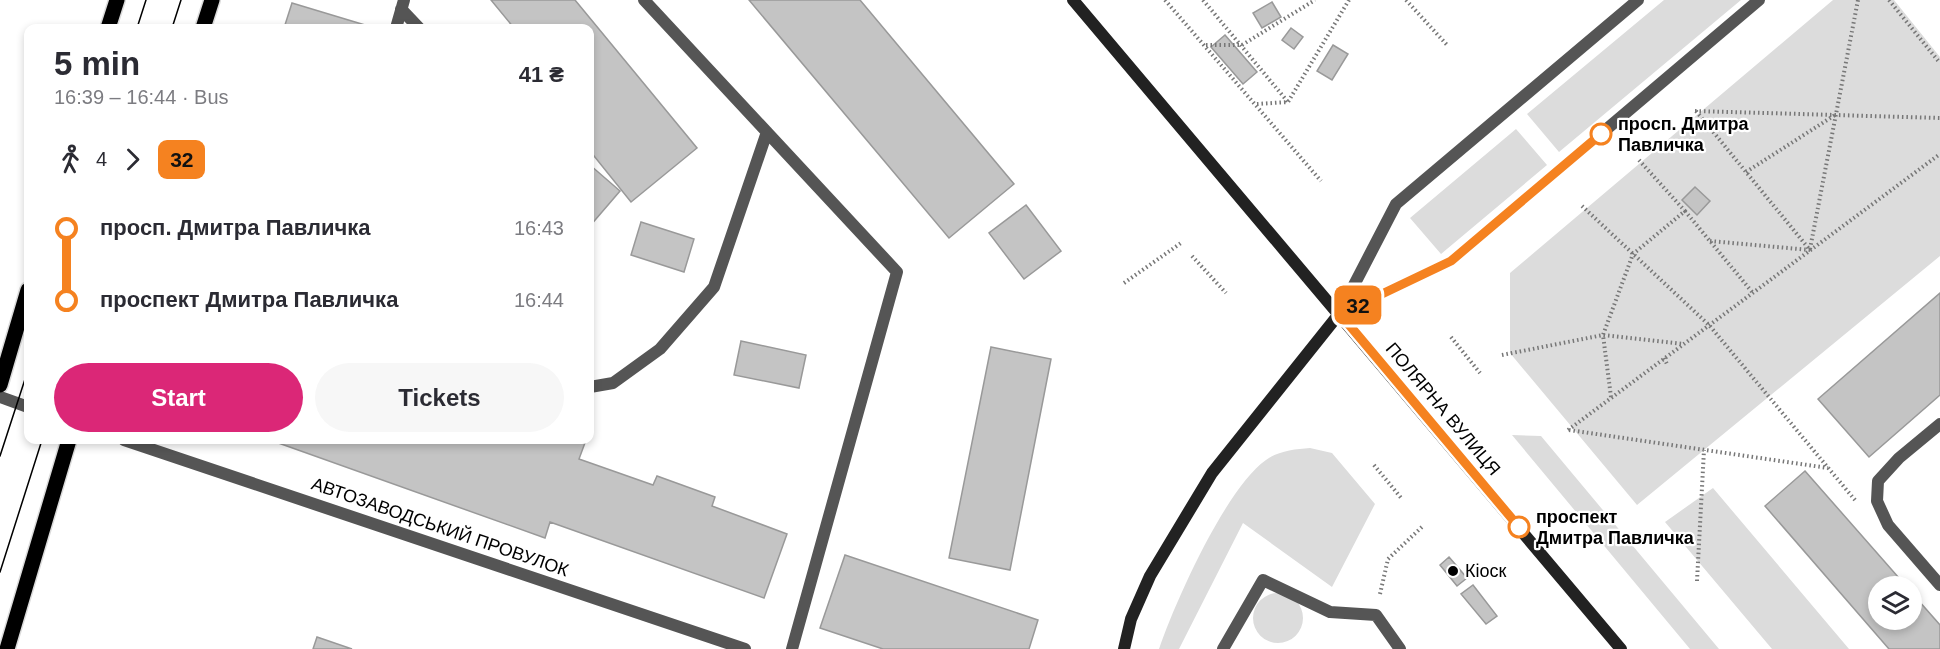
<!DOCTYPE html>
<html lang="en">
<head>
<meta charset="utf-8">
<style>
  :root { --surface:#fff; --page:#f7f7f7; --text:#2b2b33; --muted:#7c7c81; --accent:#db2777 }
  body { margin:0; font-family:Arial,sans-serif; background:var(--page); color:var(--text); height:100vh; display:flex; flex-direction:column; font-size:22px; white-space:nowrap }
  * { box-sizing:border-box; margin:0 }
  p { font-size:20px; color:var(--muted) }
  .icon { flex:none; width:33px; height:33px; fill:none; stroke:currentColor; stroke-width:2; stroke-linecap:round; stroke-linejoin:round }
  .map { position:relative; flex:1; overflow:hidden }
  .side { position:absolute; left:24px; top:24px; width:570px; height:420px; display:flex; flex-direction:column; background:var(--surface); border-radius:12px; box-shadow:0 3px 9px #0003 }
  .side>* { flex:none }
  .badge { padding:0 12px; border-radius:9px; font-size:21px; line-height:39px }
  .controls { position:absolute; left:1868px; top:576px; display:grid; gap:12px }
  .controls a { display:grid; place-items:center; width:54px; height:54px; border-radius:50%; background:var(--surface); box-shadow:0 3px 9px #0003; font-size:30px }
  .map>.badge { position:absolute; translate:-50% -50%; box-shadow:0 0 0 3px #fff }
  .legs { display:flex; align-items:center; gap:9px; height:66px; padding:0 30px; font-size:20px }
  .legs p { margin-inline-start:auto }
  .summary { display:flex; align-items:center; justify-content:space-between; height:102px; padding:0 30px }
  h1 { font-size:33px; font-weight:800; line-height:45px }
  .button { display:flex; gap:12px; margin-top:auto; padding:12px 30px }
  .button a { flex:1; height:69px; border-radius:36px; background:var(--accent); color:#fff; font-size:24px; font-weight:800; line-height:69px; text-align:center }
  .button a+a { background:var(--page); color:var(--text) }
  ul { padding:0 30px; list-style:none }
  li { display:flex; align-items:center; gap:21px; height:72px; font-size:22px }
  li i { display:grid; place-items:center; width:9px; height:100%; margin:0 8px; background:currentColor }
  li i::after { content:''; width:15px; height:15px; margin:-8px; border:4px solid; border-radius:50%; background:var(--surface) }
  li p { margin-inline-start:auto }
  li:first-child i { background:linear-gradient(#0000 50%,currentColor 0) }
  li:last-child i { background:linear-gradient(currentColor 50%,#0000 0) }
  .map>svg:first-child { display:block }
  .green { fill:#dcdcdc }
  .building { fill:#c4c4c4; stroke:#999; stroke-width:1.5 }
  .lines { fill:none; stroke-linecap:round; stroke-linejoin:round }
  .primary-casing { stroke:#dbdbdb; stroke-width:18 }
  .path { stroke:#777; stroke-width:4; stroke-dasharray:1.5 3; stroke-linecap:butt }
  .lane { stroke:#555; stroke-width:12 }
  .street { stroke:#555; stroke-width:12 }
  .secondary { stroke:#222; stroke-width:12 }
  .primary { stroke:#000; stroke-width:15 }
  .tram { stroke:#000; stroke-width:1.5 }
  .line-1-casing { stroke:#fff; stroke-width:14 }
  .line-1 { stroke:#f58220; stroke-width:9 }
  .stop-1-dot { fill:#fff; stroke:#f58220; stroke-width:3 }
  .poi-dot { fill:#000; stroke:#fff; stroke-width:2 }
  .labels { text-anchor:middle; stroke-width:4.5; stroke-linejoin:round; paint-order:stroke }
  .stop-label { font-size:18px; font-weight:bold; fill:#000; stroke:#fff; text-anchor:start }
  .street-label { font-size:18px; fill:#000; stroke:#fff }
  .poi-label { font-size:18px; fill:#000; stroke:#fff; text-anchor:start }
</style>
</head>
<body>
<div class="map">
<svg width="1940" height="649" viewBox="0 0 1940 649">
  <rect width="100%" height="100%" fill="#fff"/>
  <path class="green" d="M1664,0H1741L1559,152L1527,114Z
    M1833,0H1894L1940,57V256L1637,505L1510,353V273Z
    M1516,129L1547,165L1441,254L1410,218Z
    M1512,435L1541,436L1719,649H1690Z
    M1310,448L1332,453L1375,504L1332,587L1243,523L1179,649H1159C1175,602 1226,488 1266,460C1278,451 1295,449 1310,448Z
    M1713,488L1849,649H1772L1665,522Z
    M1253 618a25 25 0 1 1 50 0a25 25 0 1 1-50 0Z"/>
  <path class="building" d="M491,0H575L697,148L631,202L590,151V28H514Z
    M749,0H860L1014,184L949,238Z
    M1272,2L1281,17L1262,28L1253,13Z
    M292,3L375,28H284Z
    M1291,28L1303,37L1294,49L1282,40Z
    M1225,35L1257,72L1243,84L1211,47Z
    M1333,45L1348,54L1332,80L1317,71Z
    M590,165L620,191L590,226Z
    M1695,187L1710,201L1697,215L1682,200Z
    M1026,205L1061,251L1024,279L989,233Z
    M641,222L694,239L684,272L631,255Z
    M1940,293V395L1869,457L1818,399Z
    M741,341L806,355L799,388L734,375Z
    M991,347L1051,359L1010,570L949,558Z
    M270,440H586L579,459L653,485L657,476L715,497L712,506L787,534L764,598L550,522L545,538Z
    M1805,471L1906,586H1878V620H1911V592L1940,625V649H1889L1765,506Z
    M845,555L1038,620L1029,649H883L820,628Z
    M1449,557L1467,578L1457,586L1440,565Z
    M1473,585L1497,616L1486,624L1461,594Z
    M317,637L352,649H313Z"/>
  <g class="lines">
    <g class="primary-casing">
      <path id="primary" d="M108,28L117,0
        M203,28L212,0
        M0,385L28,290
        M7,649L69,440"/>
    </g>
    <path class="path" d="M1165,0L1321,181
      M1203,0L1288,102
      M1406,0L1448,46
      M1889,0L1940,63
      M1206,45H1242L1315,0
      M1257,104L1288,102L1349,0
      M1695,111L1940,118
      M1696,111L1810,250
      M1746,172L1835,115
      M1582,206L1709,325L1855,500
      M1685,211L1753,293
      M1710,241L1810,250
      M1810,249L1858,0
      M1192,256L1226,293
      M1124,283L1181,243
      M1451,337L1480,373
      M1502,355L1603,335L1684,344
      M1664,358L1668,366
      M1611,397L1603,335L1633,254L1685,211L1638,159
      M1568,430L1940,154
      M1569,430L1828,468
      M1374,465L1402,499
      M1697,581L1704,450
      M1380,594L1388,559L1424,525"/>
    <path class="lane" d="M644,0L897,272L792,649
      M401,9L419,28
      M396,28L404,0
      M590,387L613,383L660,349L714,287L767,132
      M1940,424L1899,458L1878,481L1877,501L1888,525L1940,585
      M124,440L745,649
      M1223,649L1263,580L1330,612L1376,615L1400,649"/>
    <path class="street" d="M1339,314L1451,261L1759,0
      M1339,314L1396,204L1638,0
      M0,397L28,407"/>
    <path class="secondary" d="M1073,0L1621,649
      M1124,649L1131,619L1150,576L1212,473L1339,314"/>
    <use href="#primary" class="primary"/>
    <path class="tram" d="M137,28L146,0
      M172,28L181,0
      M0,456L28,370
      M0,572L42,440"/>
  </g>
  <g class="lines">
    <g class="line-1-casing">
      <path id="line-1" d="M1519,527L1340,314L1451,261L1601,134"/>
    </g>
    <use href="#line-1" class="line-1"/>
  </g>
  <g class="stop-1-dot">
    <circle cx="1601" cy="134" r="10"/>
    <circle cx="1519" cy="527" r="10"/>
  </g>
  <circle class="poi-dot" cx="1453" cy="571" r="6"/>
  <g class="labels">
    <g class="stop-label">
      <text x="1618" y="130">просп. Дмитра<tspan x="1618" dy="21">Павличка</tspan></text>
      <text x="1536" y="523">проспект<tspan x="1536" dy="21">Дмитра Павличка</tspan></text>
    </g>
    <g class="street-label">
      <text transform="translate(1443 409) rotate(50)" y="6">ПОЛЯРНА ВУЛИЦЯ</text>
      <text transform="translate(440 527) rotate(19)" y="6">АВТОЗАВОДСЬКИЙ ПРОВУЛОК</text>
    </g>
    <g class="poi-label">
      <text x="1465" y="577">Кіоск</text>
    </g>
  </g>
</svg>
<div class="controls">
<a><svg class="icon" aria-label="layers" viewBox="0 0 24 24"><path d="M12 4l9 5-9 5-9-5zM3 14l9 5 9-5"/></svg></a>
</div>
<b class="badge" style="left:1358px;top:305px;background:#f58220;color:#111">32</b>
<section class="side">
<div class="summary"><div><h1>5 min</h1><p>16:39 – 16:44 · Bus</p></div><b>41 ₴</b></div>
<div class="legs"><svg class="icon" aria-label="walk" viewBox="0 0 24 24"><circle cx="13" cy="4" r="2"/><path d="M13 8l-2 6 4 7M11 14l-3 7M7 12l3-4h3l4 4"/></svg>4<svg class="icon" aria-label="forward" viewBox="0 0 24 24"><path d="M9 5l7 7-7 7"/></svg><b class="badge" style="background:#f58220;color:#111">32</b></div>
<ul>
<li><i style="color:#f58220"></i><b>просп. Дмитра Павличка</b><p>16:43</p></li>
<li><i style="color:#f58220"></i><b>проспект Дмитра Павличка</b><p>16:44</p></li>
</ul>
<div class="button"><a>Start</a><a>Tickets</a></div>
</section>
</div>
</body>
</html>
